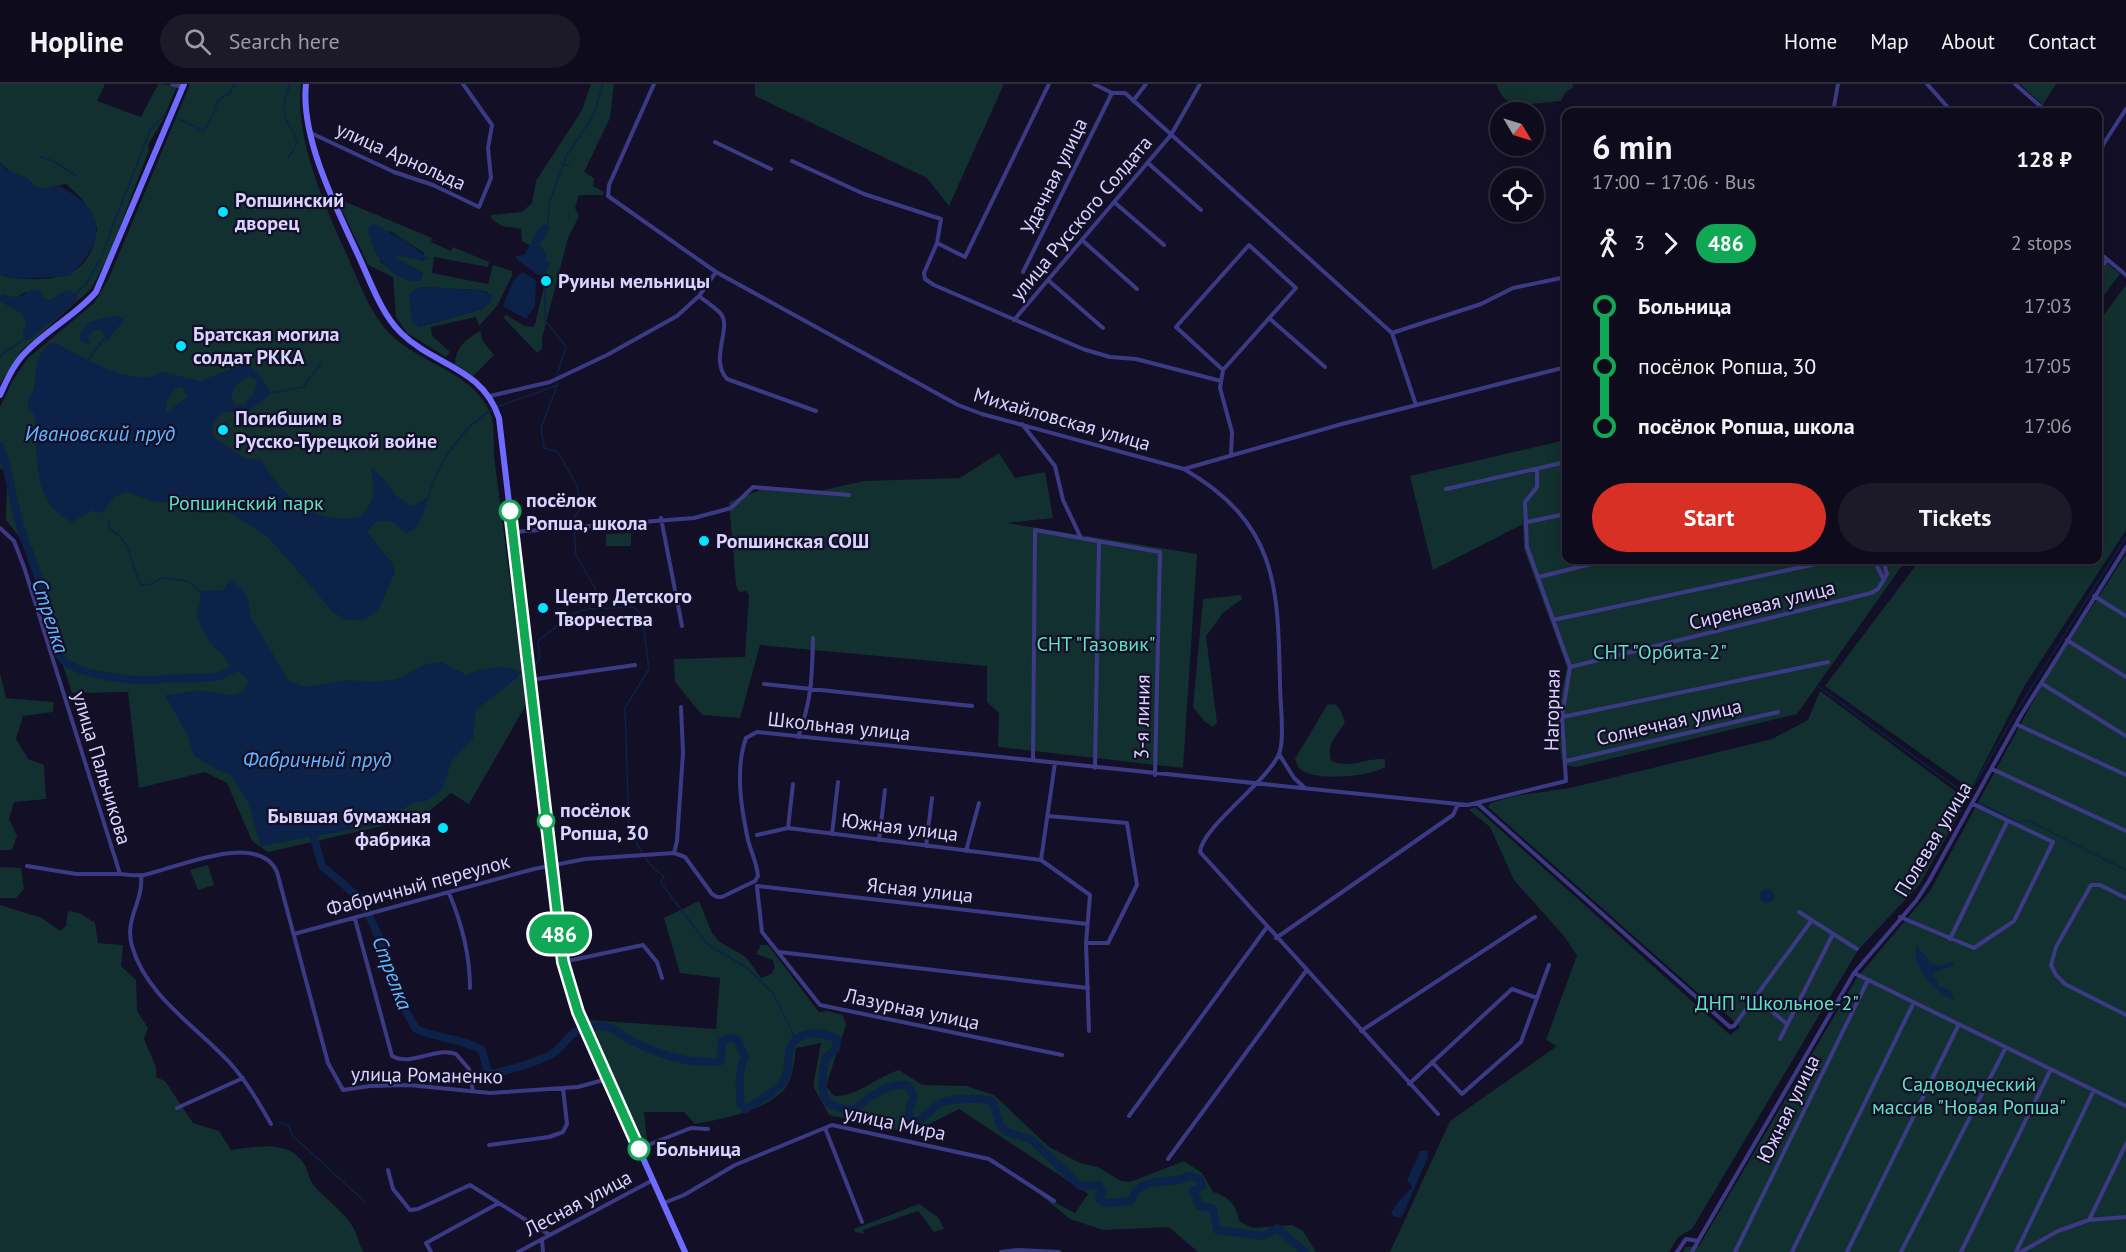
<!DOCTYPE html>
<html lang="en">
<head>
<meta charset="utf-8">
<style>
  :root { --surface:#0e0b1c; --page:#1c1929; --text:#f1f3f6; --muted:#9b9ba3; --line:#2e2b3b; --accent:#d93025 }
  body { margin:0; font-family:"PT Sans",sans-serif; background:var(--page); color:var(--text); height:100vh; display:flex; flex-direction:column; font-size:22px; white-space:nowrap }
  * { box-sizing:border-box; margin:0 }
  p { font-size:20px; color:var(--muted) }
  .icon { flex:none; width:33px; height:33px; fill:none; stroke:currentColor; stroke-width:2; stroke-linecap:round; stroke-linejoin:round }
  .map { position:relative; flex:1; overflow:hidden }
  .panel { position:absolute; left:1562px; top:24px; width:540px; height:456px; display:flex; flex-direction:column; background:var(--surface); border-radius:12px; box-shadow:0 3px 15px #0003,0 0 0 2px var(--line) }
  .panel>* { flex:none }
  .badge { padding:0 12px; border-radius:20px; font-size:21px; line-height:39px }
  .needle { width:39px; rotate:128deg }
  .tools { position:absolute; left:1490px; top:18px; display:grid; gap:12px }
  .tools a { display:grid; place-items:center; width:54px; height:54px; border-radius:50%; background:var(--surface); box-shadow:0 3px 15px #0003,0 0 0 2px var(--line); font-size:30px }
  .map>.badge { position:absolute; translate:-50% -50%; box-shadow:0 0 0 3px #fff }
  .legs { display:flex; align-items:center; gap:9px; height:66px; padding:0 30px; font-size:20px }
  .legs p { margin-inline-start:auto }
  .overview { display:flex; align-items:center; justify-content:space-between; height:102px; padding:0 30px }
  h1 { font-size:33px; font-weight:800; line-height:45px }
  .button { display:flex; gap:12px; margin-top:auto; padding:12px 30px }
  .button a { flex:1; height:69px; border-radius:36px; background:var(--accent); color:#fff; font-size:24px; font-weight:800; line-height:69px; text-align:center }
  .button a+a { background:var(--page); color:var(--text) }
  ul { padding:0 30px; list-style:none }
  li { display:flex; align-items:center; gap:21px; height:60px; font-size:22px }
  li i { display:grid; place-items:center; width:9px; height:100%; margin:0 8px; background:currentColor }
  li i::after { content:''; width:15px; height:15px; margin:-8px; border:4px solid; border-radius:50%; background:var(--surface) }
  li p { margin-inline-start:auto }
  li:first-child i { background:linear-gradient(#0000 50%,currentColor 0) }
  li:last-child i { background:linear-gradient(currentColor 50%,#0000 0) }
  header { display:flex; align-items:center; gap:36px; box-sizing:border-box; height:84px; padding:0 30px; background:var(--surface); border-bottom:2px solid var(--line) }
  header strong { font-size:28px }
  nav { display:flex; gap:33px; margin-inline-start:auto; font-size:21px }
  .search { width:420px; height:54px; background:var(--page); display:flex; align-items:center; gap:15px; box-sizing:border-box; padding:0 21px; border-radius:33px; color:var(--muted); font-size:22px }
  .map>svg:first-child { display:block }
  .green { fill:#12302f; fill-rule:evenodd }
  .water { fill:#0c2248; fill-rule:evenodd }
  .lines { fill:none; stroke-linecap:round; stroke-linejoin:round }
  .stream { stroke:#0c2248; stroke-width:1.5 }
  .river { stroke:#0c2248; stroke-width:8 }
  .street { stroke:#3d3a85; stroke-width:4 }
  .secondary { stroke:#6f6bff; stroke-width:6 }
  .line-1-casing { stroke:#fff; stroke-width:14 }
  .line-1 { stroke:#10a855; stroke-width:9 }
  .poi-dot { fill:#00e5ff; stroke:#130f26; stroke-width:2 }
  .stop-1-dot { fill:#fff; stroke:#10a855; stroke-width:3 }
  .labels { text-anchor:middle; stroke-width:4.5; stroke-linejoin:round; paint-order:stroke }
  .street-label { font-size:20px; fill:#d9d4ff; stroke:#130f26 }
  .poi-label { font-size:20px; font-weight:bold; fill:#d9d4ff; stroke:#130f26; text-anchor:start }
  .stop-label { font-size:20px; font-weight:bold; fill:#d9d4ff; stroke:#130f26; text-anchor:start }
  .park-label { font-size:20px; fill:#5fe0c0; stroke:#130f26 }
  .water-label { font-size:21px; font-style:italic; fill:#62b6ff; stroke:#130f26 }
</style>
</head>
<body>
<header>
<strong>Hopline</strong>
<div class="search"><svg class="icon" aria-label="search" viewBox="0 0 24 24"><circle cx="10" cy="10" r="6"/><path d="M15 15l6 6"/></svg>Search here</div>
<nav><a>Home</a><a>Map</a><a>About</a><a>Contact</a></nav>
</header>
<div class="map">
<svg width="2126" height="1168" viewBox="0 0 2126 1168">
  <rect width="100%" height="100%" fill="#130f26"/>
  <path class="green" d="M0,0H105L97,17L141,33L158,0L177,2L163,36L148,61L149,66L109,171L91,205L21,267L0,300V217L22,229L27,239L23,248L28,255L76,217L58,214L50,217L44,215L42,211L25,208L16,214L3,211L0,213V191C12,195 24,195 37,195C74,194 92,182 97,144L82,115L66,100L43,105L34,102L27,94L11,89L0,78Z
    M190,0H301C294,56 327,127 350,178C361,203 371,230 390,250C420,280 475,288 491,331C495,343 493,360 494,372L526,621L469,720L451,709L422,733L268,768L252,757L227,699L205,688L139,704L128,608L72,609L23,458L6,436L7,388L0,384V323L13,296L28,274L94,219L109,194Z
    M591,0H614L610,34L584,88L594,94L593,102L604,108L603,111H579L575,124L579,132L568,154L542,254V265L537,269L503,233L506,231L525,242L532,243L535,241C539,216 556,178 539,161L547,149L531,162L522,157L521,145C507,141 505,147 491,134V131L522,128L532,119L536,97L582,26Z
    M755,0H1004L949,122L927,94L755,12Z
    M1496,0H1573V3L1565,9L1561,17L1531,20L1524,25C1508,18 1503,17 1496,0Z
    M2020,0H2056L2043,21Z
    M341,116L432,154L431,158L451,167L453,163L489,178L488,183L434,173L432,189L488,200L493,181L512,187V192L497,222L479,242L476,233L431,243L432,252L450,268L446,273L407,249L396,233L393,193L368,181L340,122ZM390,147L424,169V177L398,171L393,173L423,189L420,197L405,195L380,178ZM419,203L479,206L487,208L492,216L482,225L419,243Z
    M2097,171L2120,190L2097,220Z
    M2126,201V446L2025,601L1971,705L1825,602L1920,476H2097V240Z
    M480,247L483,257L494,271L473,292L455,280C456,263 465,256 480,247Z
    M1566,356V476H1906L1797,630L1576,683L1563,681L1555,639L1567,583L1524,465L1523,440L1433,486L1410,392Z
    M999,369L1015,394L1045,388L1053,434L1007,439L1197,470L1183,684L998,663L999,629L987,618V582L760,561L740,634L702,631L675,598L674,575L745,573L749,511L746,507L739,508L736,501L729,418L765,404L819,407L864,397L960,394Z
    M631,449V462H606V450Z
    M2126,470V1168H1683L1685,1163L1699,1162L1856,895L1930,807L2044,597Z
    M1241,511L1242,515L1223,529L1206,552L1217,639L1213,643L1204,637L1193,623L1203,515Z
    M0,589L6,614L54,618L53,628L23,632L16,655L28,675L44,681L46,715L14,718L9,735L17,752L12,766H0Z
    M1820,607L1967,716L1920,800L1858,866L1692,1145L1678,1153L1669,1168H1390L1450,1037L1557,962L1546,956L1577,871L1564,852L1514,796L1490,743L1469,726L1475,723L1730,951L1740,943L1720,924L1717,926L1488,723L1490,719L1514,712L1570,704L1772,655L1808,636Z
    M1335,620L1341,627L1345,639C1335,654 1327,658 1331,677C1351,685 1365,674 1385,675V683C1370,693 1311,698 1299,684C1298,683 1295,675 1295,675L1327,621Z
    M208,781L214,801L198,806L190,786Z
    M0,783L21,784L24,805L16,814H0Z
    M699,817L712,849L720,858L746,873L761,894L771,890L775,884L773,876L756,870L761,861H768L819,928L828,927L843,931L846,941L826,1002L834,1012C859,1012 876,993 899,986L922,1001L966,1002L994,1011L1049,1063L1080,1079L1098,1083L1121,1097L1130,1098L1184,1077L1202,1089L1213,1108C1231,1113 1235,1121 1240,1138L1253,1144L1292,1141L1303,1147L1316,1168H1198L1169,1143L1103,1146L1070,1135L1039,1110L1075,1129L1088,1110L959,1025L911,1049L829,1031L813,1002L821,959L796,964C794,978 793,998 782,1008C760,1028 723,1035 695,1040L684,1028H644L647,1056L640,1057L593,955L589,936L716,945L720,894L680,889L664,834Z
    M0,821L42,834L60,847L66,842L68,827L79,829L95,839L98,859L123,861L121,882L136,896L137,927L148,944L144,955L156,983V993L165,997L193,1039L219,1047L231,1066C256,1063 286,1055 303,1078C308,1084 308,1093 312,1099C324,1115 342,1125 353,1143C358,1151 358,1160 364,1168H0Z
    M919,1120L938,1133L944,1145L934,1148L918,1127L863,1146L864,1150L855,1148L854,1145Z"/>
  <path class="water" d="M0,78L6,86L27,94L34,102L43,105L59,102C107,126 107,157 69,192L18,195L0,191Z
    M373,139L405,157L429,175C418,180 404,169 394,173L423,189L421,197C390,199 372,170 368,144Z
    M545,139L550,144L539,161L546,169V177L550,179L545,192L538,191L516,175V172L524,171L538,146Z
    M522,188L536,196L535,222L526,235L503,222L513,197Z
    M419,203L479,206L492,211V216L482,225L419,243L412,238L409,210Z
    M32,206L40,207L44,215L50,217L63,208L70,206L78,213L71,222L28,256L24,255L23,248L27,239L22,229L0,217V213L3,210L16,214Z
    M117,231L124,236L107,257L102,247L97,245L87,253L90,259L86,260L80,255V248L89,238Z
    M54,258C82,272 133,306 163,288L200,297L242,281L250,282L261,293L271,309L247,328H222L212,341L214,353L244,374L261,376C283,412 313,442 360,433C376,417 375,405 371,384C390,395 388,413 414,422L429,412C424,425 422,446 406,449C391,439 395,434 375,438L367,448L392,479L395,488L379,525L364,536H348L334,529L269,454L224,425L196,414L181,413L166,418H156L126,408L114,413L104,427L97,429L93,426L72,438C30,419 38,369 35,331L28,325C27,316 32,312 34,303C36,286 36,266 54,258ZM249,292L257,296L254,308L245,320L236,321C225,309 238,298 249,292ZM181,303L185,306L187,313L166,329L167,316L176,304Z
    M230,496L242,505L249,518L251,534L289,597L305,603L349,596L370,598L397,595L426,580L442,578L466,591C478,585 510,578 519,589L517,594L476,626L473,655L452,676L442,706L426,717L412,719L381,740L261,762L248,718L230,690C216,687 207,679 194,672L188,652L165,611C177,610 191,606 203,607C221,608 239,620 249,598L239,587L231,588C230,570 213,568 207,553C204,548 197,537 197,530C198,521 203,517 199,507L223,506Z
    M1760 812a7 7 0 1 1 14 0a7 7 0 1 1-14 0Z
    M1916,861L1932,880L1939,882L1953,877L1954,881L1932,889L1939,902L1951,907L1954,917C1934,905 1913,887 1916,861Z
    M1420,1067H1427L1428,1073L1402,1133H1395L1391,1130C1396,1118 1405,1111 1412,1103L1407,1096Z"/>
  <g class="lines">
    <path class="stream" d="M179,35L204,47L215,26L217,17L228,10L236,0
      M41,73L53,77L77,92
      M288,74L298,58L285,33L284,18L290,0
      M563,81H570
      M548,140L549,119L567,71L593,32L603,0
      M102,170L151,44L166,30
      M545,192V236L566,263L557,291
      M75,211L88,197L100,175
      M0,272L24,255
      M89,275L104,254
      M558,299L541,344L544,364L558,368L577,402L581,424L573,435
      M272,309L303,303L321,279
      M497,323L558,301
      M429,411C438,377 463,344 492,325
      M108,437L110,445C136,461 127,480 142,501L152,500C161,492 162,493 173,495C189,497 187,495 199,507
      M574,446L576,471L596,506L589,525L633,523L642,531L649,585L625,624L629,746L642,768
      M533,585L540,573L538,558C547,547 560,543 567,531L588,525
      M519,589L525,586
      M1818,602L1968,712L2014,632
      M2016,628L2126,453
      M1978,718L2016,738L2029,737L2126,786
      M644,772L655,786L664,792L661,799L708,861L746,883L773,909L796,956
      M279,1038L289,1042L293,1052L365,1118"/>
    <path class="river" d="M0,362C10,388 12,415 20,442C28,466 38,490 45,515C50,532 50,563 63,576C79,592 142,599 164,595C189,592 220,600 237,581
      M311,743L322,782L362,816L381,858L397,911L416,945C437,955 462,954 482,966L487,986L493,990C511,985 533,980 550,971C573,958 562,945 599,942C613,941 621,952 632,957C660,971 690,981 721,977L722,957L729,954L737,955L745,973C738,986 739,1006 741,1021L746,1025C758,1017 777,1008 784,996C790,986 787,978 789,968C795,945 820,947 837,955L836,965L825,974C822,1005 815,1024 854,1026C868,1014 889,997 908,1001L914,1014C909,1024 906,1030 913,1039C926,1036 930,1023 941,1019C951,1014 983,1013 993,1018L1000,1041L1007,1048L1032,1056L1080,1102L1099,1101L1102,1106L1099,1115L1104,1119L1131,1117C1139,1089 1171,1103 1189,1092L1200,1095L1202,1102L1193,1107L1200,1122L1213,1125L1217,1146L1263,1152L1277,1144L1305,1168"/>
    <path class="street" d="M172,0L182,3
      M654,0L609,101L608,112L716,188L958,321L982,330L1184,385L1342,340L1566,283
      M1094,0L1112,9H1125L1392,249L1416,321
      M1927,0L1952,28
      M2015,0L2047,28
      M1133,17L1146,0
      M1833,28L1838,0
      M311,49L394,88L433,101L479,123L491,94L488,64L492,41L463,0
      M715,58L771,85
      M2097,59L2103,62
      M2097,70L2126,25
      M792,77L864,110L941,135L937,159L924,189L925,195L934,201L1083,265L1110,273L1136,275L1221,297
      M1148,79L1201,126
      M1114,118L1164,161
      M1082,156L1137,205
      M937,159L965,173L1049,0
      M2097,167L2126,191
      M2097,187L2107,176
      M1023,188L1112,9
      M1048,196L1103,244
      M699,212C706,218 715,223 721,230C732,244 709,275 727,295L816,327
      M1269,234L1325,283
      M1014,236L1171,51L1200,0
      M1392,249L1481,220L1513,204L1566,193
      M1223,286L1296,204L1249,161L1176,243L1223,286L1220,304L1232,348L1231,371
      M490,312L550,298L607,271L677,232L699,212L716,188
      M1022,340L1055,382L1063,416L1081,454
      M1184,385C1278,440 1278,502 1280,601C1280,618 1285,655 1279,670C1267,698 1202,743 1200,768L1438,1030
      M1446,405L1566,378
      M661,434L682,542
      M1527,438L1566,430
      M0,444L14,457L24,483L120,790C128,791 136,792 144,791C176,784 259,746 277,788L328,979L343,1006L370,1002L409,1001L490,1009L578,1003L607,995
      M513,448L694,434L731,424L753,403L849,411
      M1874,476L1883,494
      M1539,493L1607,476
      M2094,512L2126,532
      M1553,536L1835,476
      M2067,556L2126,593
      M1570,583L1871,509L1878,505L1887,490L1883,476
      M530,596L635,581
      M2041,599L2126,652
      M764,600L972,622
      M1562,633L1828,578
      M2016,640L2126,691
      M798,653C812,615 812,593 813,554
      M1279,670L1294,694L1305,704
      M1033,676L1035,446L1160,468L1155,691
      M1566,677L1778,628
      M1055,679L1041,776L1090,811L1086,859L1089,947
      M1095,684L1099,457
      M1992,685L2126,747
      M1477,719L1730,943L1734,942L1812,836
      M1048,732L1127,739L1137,801L1108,859H1086
      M788,744L793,700
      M832,750L838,698
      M757,751L788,744L1041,776
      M879,756L885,706
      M926,762L932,714
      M966,767L979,719
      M674,769L677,757L683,669L681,623
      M27,782L76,790H120
      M141,791C144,817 124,835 132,862C146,912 197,943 230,979C247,998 259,1019 271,1040
      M757,802L1087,840
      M757,803L762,848L820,921L1062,971
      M449,809C462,840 470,870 470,904
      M2126,814L2100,801H2091L2056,863L2051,881L2056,891L2065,900L2126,931
      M1799,828L1857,865
      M1900,833L1974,864L2014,837L2053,758L1973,720
      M355,835L392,972C412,983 436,962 456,970L469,985L473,1007
      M294,850L534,785L585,775L674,769L685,773L712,810L717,813H722L755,797L758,792C757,779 751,768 748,756C741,724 735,685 746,654L757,648L1468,721L1566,697L1562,633L1570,583L1527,463L1525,418L1537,403V386
      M1276,854L1453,731L1458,720
      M1950,855L2007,738
      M779,868L1088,904
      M563,878L643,861L657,878L662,894
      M1854,889L2126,1022
      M1755,913L1787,940
      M1361,947L1535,833
      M1780,955L1833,850
      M1432,978L1462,1010L1521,958L1549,881
      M1409,1000L1512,905L1537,914
      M177,1024L243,994
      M1129,1032L1267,843
      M825,1044L862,1138
      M489,1061L549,1053L563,1048L567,1040L563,1004
      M638,1065L691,1044L708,1045
      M1168,1075L1306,887
      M388,1086L393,1105L410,1126L418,1125L470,1101L550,1151
      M664,1119L684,1111L735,1081L832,1041L989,1075L1054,1117
      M2089,1136L2126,1060
      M542,1156L543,1168
      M431,1168L426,1159L499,1119
      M518,1168L653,1096
      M1001,1168L1018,1166L1059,1168
      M1677,1168L1686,1155L1698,1157L1854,889L1916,817L1929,797L2020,633L2126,463
      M1692,1168L1698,1157
      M1735,1168L1868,896
      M1792,1168L1914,918
      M1847,1168L1959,940
      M1901,1168L2006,963
      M1961,1168L2051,985
      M2016,1168L2094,1006
      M2021,1168L2058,1147L2089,1136L2126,1133"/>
    <path class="secondary" d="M306,0C300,54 337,125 359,173C371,199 381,229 401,249C436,283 482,283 499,334L563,878L568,901L591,958L685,1168
      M0,311C7,296 14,279 27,267C48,245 76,231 96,208L184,0"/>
  </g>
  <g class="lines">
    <g class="line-1-casing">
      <path id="line-1" d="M510,427L563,878L578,928L639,1065"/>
    </g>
    <use href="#line-1" class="line-1"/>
  </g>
  <g class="poi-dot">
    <circle cx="223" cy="128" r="6"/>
    <circle cx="546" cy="197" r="6"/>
    <circle cx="181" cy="262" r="6"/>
    <circle cx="223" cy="346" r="6"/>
    <circle cx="704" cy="457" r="6"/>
    <circle cx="543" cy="524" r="6"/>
    <circle cx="443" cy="744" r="6"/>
  </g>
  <g class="stop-1-dot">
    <circle cx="510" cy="427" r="10"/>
    <circle cx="546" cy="737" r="8"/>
    <circle cx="639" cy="1065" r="10"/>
  </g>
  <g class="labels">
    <g class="street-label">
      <text transform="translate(401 72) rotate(24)" y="7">улица Арнольда</text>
      <text transform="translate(1054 92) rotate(-64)" y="7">Удачная улица</text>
      <text transform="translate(1081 134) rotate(-50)" y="7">улица Русского Солдата</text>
      <text transform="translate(1062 335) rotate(16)" y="7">Михайловская улица</text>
      <text transform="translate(1762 521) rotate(-14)" y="7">Сиреневая улица</text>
      <text transform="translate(1552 626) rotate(-89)" y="7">Нагорная</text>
      <text transform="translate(1142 633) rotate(-89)" y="7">3-я линия</text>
      <text transform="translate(1669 638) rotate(-13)" y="7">Солнечная улица</text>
      <text transform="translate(839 642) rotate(6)" y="7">Школьная улица</text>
      <text transform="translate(102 684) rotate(73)" y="7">улица Пальчикова</text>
      <text transform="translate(900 743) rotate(7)" y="7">Южная улица</text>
      <text transform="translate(1933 755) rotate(-59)" y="7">Полевая улица</text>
      <text transform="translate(418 801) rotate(-15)" y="7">Фабричный переулок</text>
      <text transform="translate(920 806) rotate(6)" y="7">Ясная улица</text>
      <text transform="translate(912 925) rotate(12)" y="7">Лазурная улица</text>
      <text transform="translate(427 991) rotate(1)" y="7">улица Романенко</text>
      <text transform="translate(1788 1025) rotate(-64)" y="7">Южная улица</text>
      <text transform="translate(895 1039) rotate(12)" y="7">улица Мира</text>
      <text transform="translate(578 1119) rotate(-28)" y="7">Лесная улица</text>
    </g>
    <g class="poi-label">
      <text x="235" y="123">Ропшинский<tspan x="235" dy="23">дворец</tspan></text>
      <text x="558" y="204">Руины мельницы</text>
      <text x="193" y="257">Братская могила<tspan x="193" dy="23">солдат РККА</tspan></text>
      <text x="235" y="341">Погибшим в<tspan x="235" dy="23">Русско-Турецкой войне</tspan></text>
      <text x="716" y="464">Ропшинская СОШ</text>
      <text x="555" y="519">Центр Детского<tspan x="555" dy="23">Творчества</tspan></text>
      <text x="431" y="739" text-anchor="end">Бывшая бумажная<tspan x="431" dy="23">фабрика</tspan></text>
    </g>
    <g class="stop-label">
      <text x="526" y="423">посёлок<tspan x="526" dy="23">Ропша, школа</tspan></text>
      <text x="560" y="733">посёлок<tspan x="560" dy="23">Ропша, 30</tspan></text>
      <text x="656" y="1072">Больница</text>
    </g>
    <g class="park-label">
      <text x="246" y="426">Ропшинский парк</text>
      <text x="1096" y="567">СНТ "Газовик"</text>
      <text x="1660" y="575">СНТ "Орбита-2"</text>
      <text x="1777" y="926">ДНП "Школьное-2"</text>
      <text x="1969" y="1007">Садоводческий<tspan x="1969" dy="23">массив "Новая Ропша"</tspan></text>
    </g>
    <g class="water-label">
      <text x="100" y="357">Ивановский пруд</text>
      <text transform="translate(50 532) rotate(72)" y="7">Стрелка</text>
      <text x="317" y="683">Фабричный пруд</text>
      <text transform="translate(392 889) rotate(69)" y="7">Стрелка</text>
    </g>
  </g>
</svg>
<div class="tools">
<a><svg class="needle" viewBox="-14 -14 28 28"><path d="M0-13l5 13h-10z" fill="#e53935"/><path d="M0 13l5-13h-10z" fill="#9b9ba3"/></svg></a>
<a><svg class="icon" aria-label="locate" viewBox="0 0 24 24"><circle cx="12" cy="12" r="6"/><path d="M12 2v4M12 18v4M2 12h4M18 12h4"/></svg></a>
</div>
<b class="badge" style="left:559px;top:850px;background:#10a855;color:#fff">486</b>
<section class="panel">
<div class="overview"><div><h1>6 min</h1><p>17:00 – 17:06 · Bus</p></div><b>128 ₽</b></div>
<div class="legs"><svg class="icon" aria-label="walk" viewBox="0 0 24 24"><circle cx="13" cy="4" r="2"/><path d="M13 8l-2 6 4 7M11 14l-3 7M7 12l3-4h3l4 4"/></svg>3<svg class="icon" aria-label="forward" viewBox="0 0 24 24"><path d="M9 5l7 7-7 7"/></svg><b class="badge" style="background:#10a855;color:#fff">486</b><p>2 stops</p></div>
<ul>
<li><i style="color:#10a855"></i><b>Больница</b><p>17:03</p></li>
<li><i style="color:#10a855"></i><span>посёлок Ропша, 30</span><p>17:05</p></li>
<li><i style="color:#10a855"></i><b>посёлок Ропша, школа</b><p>17:06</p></li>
</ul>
<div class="button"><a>Start</a><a>Tickets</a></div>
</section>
</div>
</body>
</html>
